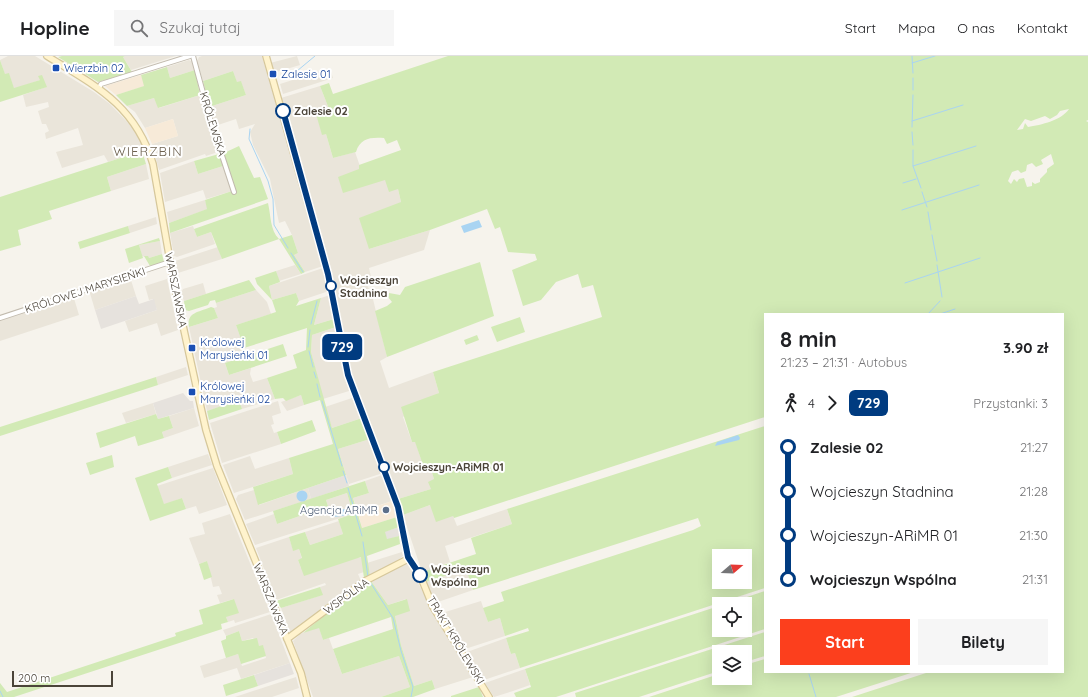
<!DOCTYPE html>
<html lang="pl">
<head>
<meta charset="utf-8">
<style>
  :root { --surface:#fff; --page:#f6f6f6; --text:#202124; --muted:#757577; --line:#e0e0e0; --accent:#fc3f1d }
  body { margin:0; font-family:Quicksand,sans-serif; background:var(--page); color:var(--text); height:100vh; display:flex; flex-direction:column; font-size:15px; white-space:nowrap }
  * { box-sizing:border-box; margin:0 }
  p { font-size:13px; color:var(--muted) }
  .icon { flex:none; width:22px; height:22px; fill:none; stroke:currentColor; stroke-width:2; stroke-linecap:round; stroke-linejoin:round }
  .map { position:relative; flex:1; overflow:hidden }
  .side { position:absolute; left:764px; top:257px; width:300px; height:360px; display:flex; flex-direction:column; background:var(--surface); border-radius:0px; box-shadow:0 4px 16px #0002 }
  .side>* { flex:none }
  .badge { padding:0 8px; border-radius:6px; font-size:14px; line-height:26px }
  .needle { width:26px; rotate:71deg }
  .controls { position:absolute; left:712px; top:493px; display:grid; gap:8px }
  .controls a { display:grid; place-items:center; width:40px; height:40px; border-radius:0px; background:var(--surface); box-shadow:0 4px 16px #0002; font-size:20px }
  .scale { position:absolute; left:12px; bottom:10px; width:101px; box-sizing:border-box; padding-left:4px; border:2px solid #4b4439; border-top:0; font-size:11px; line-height:14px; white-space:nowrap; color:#4b4439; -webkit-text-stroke:3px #fff; paint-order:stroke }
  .map>.badge { position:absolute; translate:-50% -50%; box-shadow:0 0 0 2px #fff }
  .legs { display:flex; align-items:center; gap:6px; height:44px; padding:0 16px; font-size:13px }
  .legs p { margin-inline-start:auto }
  .headline { display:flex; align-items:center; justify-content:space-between; height:68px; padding:0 16px }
  h1 { font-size:22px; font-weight:700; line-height:30px }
  .action { display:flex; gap:8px; margin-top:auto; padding:8px 16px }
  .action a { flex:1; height:46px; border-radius:0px; background:var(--accent); color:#fff; font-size:16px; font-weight:700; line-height:46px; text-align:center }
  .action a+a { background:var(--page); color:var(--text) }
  ul { padding:0 16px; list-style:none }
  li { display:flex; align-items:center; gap:14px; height:44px; font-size:15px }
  li i { display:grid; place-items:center; width:6px; height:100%; margin:0 5px; background:currentColor }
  li i::after { content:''; width:10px; height:10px; margin:-5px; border:3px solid; border-radius:50%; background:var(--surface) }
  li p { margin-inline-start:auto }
  li:first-child i { background:linear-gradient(#0000 50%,currentColor 0) }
  li:last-child i { background:linear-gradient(currentColor 50%,#0000 0) }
  header { display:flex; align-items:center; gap:24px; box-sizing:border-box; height:56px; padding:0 20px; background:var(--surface); border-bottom:1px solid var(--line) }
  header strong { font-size:19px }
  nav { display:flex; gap:22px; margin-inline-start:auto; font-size:14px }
  .search { width:280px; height:36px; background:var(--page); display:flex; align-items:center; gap:10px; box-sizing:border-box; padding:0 14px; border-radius:0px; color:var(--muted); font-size:15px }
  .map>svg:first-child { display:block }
  .residential { fill:#eae5da }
  .commercial { fill:#f7ead8 }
  .industrial { fill:#e6e2dd }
  .green { fill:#d2eab5; fill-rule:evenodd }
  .water { fill:#a9d4f2 }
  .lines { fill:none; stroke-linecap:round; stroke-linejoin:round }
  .stream { stroke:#a9d4f2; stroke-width:1 }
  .street-casing { stroke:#c2bbae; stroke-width:6 }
  .secondary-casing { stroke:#d6c79b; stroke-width:8 }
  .street { stroke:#fff; stroke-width:4 }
  .secondary { stroke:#fff3cd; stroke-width:5.5 }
  .line-1-casing { stroke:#fff; stroke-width:9 }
  .line-1 { stroke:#003b80; stroke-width:6 }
  .transit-dot { fill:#1a4fb4; stroke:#fff; stroke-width:1.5 }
  .stop-1-dot { fill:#fff; stroke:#003b80; stroke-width:2 }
  .service-dot { fill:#5c6f8a; stroke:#fff; stroke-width:1.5 }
  .labels { text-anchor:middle; stroke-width:4; stroke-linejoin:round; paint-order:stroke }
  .transit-label { font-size:11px; fill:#164399; stroke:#fff; text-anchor:start }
  .stop-label { font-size:11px; font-weight:bold; fill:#4b4439; stroke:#fff; text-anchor:start }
  .street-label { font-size:11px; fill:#4b4439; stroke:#fff }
  .service-label { font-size:11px; fill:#4e5e75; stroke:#fff; text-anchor:end }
  .quarter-label { font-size:13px; letter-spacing:1px; fill:#6e6250; stroke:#fff }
</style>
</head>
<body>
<header>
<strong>Hopline</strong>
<div class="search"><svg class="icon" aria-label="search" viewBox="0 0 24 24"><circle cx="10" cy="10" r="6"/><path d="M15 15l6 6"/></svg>Szukaj tutaj</div>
<nav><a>Start</a><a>Mapa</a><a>O nas</a><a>Kontakt</a></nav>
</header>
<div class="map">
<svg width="1088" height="641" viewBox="0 0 1088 641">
  <rect width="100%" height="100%" fill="#f6f3ec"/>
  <path class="residential" d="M8,0H35L94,36L110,48L133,72L141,86L142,95L108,106L104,99L62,112L56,96L83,89L78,72L46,83L45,77L49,75L46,68H42L38,55L49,51L48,46L26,51L23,39L46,31L40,24L14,33L9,18L5,19L0,4Z
    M125,0H176L131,14L123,1Z
    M202,0H262L323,210L305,216L294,199L298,197L292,179L285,165L279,167L270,123L253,89L250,76L255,68L239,73L236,63L215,70L209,51L246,39L241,26L237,27L233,15L203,25L197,5L199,1Z
    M297,0L300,9L273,17L270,7Z
    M189,4L193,6L195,14L170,22L167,11Z
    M330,12L333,22L283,38L280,28Z
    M320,30L329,53L316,58L326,78L333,102L355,96L361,113L385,124L398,133L401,146L369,193L430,174L424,194L369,212L372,225L366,227L372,239L387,301L380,305L389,332L433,316L439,337L403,361L412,386L415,385L424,412L430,410L434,423L431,433L398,443L350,315L332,224L281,42Z
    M200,39L209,73L218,96L206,100L205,98L159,114L152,88L178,80L173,63L145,72L135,56L127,50L154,42L159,52Z
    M194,105L198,118L223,110L232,135L206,143L203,134L165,146L160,117Z
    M146,108L149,123L111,135L107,121Z
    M205,144L208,153L169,167L167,156Z
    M156,161L157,168L130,177L128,170Z
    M193,170L197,181L211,176L215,188L177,201L174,200L170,177Z
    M160,185L162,198L149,202L142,200L139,189Z
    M218,191L222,203L178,217L175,205Z
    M295,209L301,218L279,225L276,215Z
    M323,212L328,233L326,236L299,245L296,237L272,244L269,230Z
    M130,221L136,240L95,254L89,234Z
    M167,223L178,274L161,280L157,267L129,276L125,265L157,254L153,243L149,244L145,230Z
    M203,227L206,238L184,245L181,237L183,233Z
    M256,234L267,246L271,258L236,269L247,300L225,307L229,319L251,312L250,318L253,326L267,322L275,343L242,353L239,345L207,355L189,271L218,262L214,252L217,251L216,247Z
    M73,239L79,259L0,285V264Z
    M330,239L334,263L314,269L321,242Z
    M336,271L349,335L323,343L311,296L312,279Z
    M186,311L188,319L158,329L156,321Z
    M301,339L304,349L287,355L281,346Z
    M352,342L355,349L357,348L362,362L332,372L325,351Z
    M278,345L281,357L272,360L274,368L271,369L274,377L277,376L281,388L222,407L210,367Z
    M153,347L156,358L126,367L122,357Z
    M194,352L199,370L164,382L162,376L173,372L169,360Z
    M370,383L383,417L349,428L338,393Z
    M208,398L212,409L172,422L168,411Z
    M250,400L255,413L289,402L293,418L234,437L223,409Z
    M213,412L227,449L199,458L196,450L186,453L182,442L164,449L157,430Z
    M382,419L392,445L358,456L353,442L369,437L365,425Z
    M308,432L311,443L245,464L236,443L238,439L254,434L259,449Z
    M347,437L353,458L255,489L246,468L274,458L277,468L328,450L326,444Z
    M430,449L453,460L457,470L507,453L512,468L445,490L450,506L422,516L403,459Z
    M230,458L270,556L235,567L234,564L228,566L226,561L234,543L220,547L217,539L222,538L219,530L213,531L207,505L199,508L189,482L205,478L202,467Z
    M339,465L343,478L310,489L305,476Z
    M289,481L293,494L299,493L302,503L298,504L301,512L362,501L364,516L358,518L361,525L349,531L291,578L281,552L322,539L320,531L326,529L325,527L276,544L256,492Z
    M402,496L403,500L396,506L370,520L367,507Z
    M408,506L429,549L459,595L473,621L435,633L432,624L414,630L401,589L395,560L406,543L388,549L371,525L402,508Z
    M466,513L473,534L435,547L426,526Z
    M481,545L488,566L500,562L505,580L465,593L442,557Z
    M271,558L290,607L241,623L237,612L204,622L200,610L238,598L242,610L266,602L263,590H259L253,582L242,585L239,575L226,580L223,574Z
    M319,571L323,584L329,582L342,618L399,600L410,631L381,641H313L293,585L300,578Z
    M506,582L511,598L515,597L520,612L484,624L467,596Z
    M525,613L530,629L513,635L494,641L485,627Z
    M296,621L299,632L272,641H235Z"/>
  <path class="commercial" d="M141,19L145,30L116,39L105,30Z
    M173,63L178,80L152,88L145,72Z
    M392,445L397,461L362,472L358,457Z"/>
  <path class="industrial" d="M136,240L139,248L154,243L157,254L101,273L95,254Z
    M183,337L190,345H193L194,352L158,363L153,347Z
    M346,419L349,430L311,443L308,432Z
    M399,471V480L387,484L384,476Z
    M290,607L294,618L258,630L254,619Z"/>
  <path class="green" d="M62,0H125L123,1L132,16L98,26L58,1Z
    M448,0H1088V64L1086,65L1088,66V641H852L929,616H1063V258H765V361L454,462L453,460L436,466L430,449L403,459L398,443L431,433L428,426L434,423L430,410L424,412L415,386H412L401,351L439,337L433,316L602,261L593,229L582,232L578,218L556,226L541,244L523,250L512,214L537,204L535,198L508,196L500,171L495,173L487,153L430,174L369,193L359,162L401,146L398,133L389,136L385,124L343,137L338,121L359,113V109L401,94L397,84L387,88L384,82C371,81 360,82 356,96L333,102L326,78L322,79L316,58L329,53L320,30L329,27L333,38ZM1069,53C1062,64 1041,69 1028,71L1025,67L1023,73L1017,74L1025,63L1031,65L1045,60L1050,63L1057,59L1060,55ZM1051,98L1054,108L1047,113V116L1040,123V126L1035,128L1032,126V130L1027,131L1024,122L1019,123L1017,126L1014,123L1011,128L1008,125L1012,116L1018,114L1021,117L1026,115L1027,109L1032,107L1036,111L1043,108L1041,104Z
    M0,4L5,18L9,17L14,32L40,24L38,20L42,19L47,31L0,46Z
    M167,11L170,22L195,14L200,39L158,52L154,42L127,50L116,39L144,30L141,19Z
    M233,15L237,26L241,25L246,39L209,51L203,25Z
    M239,90L254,122L260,121L268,143L170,177L169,167L207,153L205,144L232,135L235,137L224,97Z
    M142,95L146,108L107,121L111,135L49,155L52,163L18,174L21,189L0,195V141Z
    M219,98L223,110L198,118L194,105Z
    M268,147C271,160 270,174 279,183L292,179L298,197L294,199L305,216L301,218L279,183L222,203L211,176L197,181L194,173Z
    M128,170L130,177L80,193L78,186Z
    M159,182L160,185L139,189L143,202L129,207L125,193Z
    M162,198L164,206L150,210L144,200H148L149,202Z
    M480,206L494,260L387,301L375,255L387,250L392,246L388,241L389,237L400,239L405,231Z
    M276,215L280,226L269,230L272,244L296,237L299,245L296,250L321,242L314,269L334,263L336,271L312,279L311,296L332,372L362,362L370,383L338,393L346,419L258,449L253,431L293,418L289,402L333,388L320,344L304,349L301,339L286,345L283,342L275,343L267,322L297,312L293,299L306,294L307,272L244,292L236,269L276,256L272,244L257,228L255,222Z
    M249,224L256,234L216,247L215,244L210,245L208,249L189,255L185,254L184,245Z
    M211,251L214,252L218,262L189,271C186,256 200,256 211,251Z
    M520,261L525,276L497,286L491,271Z
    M477,279L479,284L466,289L464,284Z
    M283,288L287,300L229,319L225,307Z
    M156,321L158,329L0,380V371Z
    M239,344L242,353L209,364L207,355Z
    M156,358L158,363L169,360L173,372L162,376L164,382L138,390L135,380L100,392L96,377Z
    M312,364L316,375L281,388L277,376Z
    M765,370V532L520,612L515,597L511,598L506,582L529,575L528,572L505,580L500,562L488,566L483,552L504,545L501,536L693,474L701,470L698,462L473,534L466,513L426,526L422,516L476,498L471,482L512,468L507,453ZM719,500H745V526H719Z
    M112,399L114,411L90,419L86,407Z
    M168,411L172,422L157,428L164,448L182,442L186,453L150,465L135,422Z
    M365,425L369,437L353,442L362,472L397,461L399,471L385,476L387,483L399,480L400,488L367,500L370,520L364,522L361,501L304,520L298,504L302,502L299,493L293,495L289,481L305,476L310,489L343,478L338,463L353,458L347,437L326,444L328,450L277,468L273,455Z
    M207,505L212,521L204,524L199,508Z
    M371,525L388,549L407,543L410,555L395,560L401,589L414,630L432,624L435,633L413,641H381L410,631L399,600L342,618L333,593L393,573L391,561L323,584L319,572L303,577L356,533Z
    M320,531L323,539L281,552L276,545Z
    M765,535V573L556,641H516L514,637L531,631L525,613L719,550V574H745V548H726Z
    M234,543L239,557L226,561L228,566L221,568L222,573L14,641H0V627L7,636L176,580L175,577L203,568L199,554Z
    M239,575L242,585L257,582L259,590L263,589L266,600L241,608L238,598L226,602L221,585L226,583V580Z
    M765,576V600L745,606V596H719V615L639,641H576L575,637Z
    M765,603V616H914L836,641H649L719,618V622H745V609Z
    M254,619L258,630L226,640L223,629Z
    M479,631L483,641H451V640Z"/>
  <path class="water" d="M479,164L482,171L464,177L461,170Z
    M738,379L740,382L739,384L715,390L717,386Z
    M296.5 440a5.5 5.5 0 1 1 11 0a5.5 5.5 0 1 1-11 0Z
    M348,452L350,456L348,459L334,461V456Z"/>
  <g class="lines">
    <path class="stream" d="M912,0L913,17
      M912,7L935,0
      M291,20L315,0
      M913,22V34
      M912,65L963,49
      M912,71L913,39
      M250,73L249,83L268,125L273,143L274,169L288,192
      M912,76L913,89
      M913,94V110L921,132
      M913,110L976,90
      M903,127L916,123
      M922,136L927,151
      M902,154L979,129
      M928,156L931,174
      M932,179L937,205
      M291,197L303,216
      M937,209L942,241
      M905,227L980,202
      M928,258L940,245
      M940,258L955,253
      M311,268L317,245
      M308,291L310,274
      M309,295L313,311
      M314,316L316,322
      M317,328L320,341
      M322,345L342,410
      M343,415L347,427
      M348,432L362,480
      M363,486L368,521
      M370,526L393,562L401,595L413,631L411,641
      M809,618L816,641
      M0,635L3,641"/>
    <g class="street-casing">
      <path id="street" d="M193,0L211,66L234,136
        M99,32L101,28L190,0
        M0,262L170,206"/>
    </g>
    <g class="secondary-casing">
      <path id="secondary" d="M47,0C96,30 135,49 153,108L175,233L197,334L206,374L217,410L301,617L307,641
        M266,0L328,218L348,319L398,451L408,501L420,519L433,551L489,641
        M287,583L365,525L408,503"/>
    </g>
    <use href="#street" class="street"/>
    <use href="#secondary" class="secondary"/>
  </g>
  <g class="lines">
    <g class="line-1-casing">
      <path id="line-1" d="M283,55L328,218L348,319L398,451L408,501L420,519"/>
    </g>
    <use href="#line-1" class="line-1"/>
  </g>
  <g class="transit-dot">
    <rect x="52" y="8" width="8" height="8" rx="2"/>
    <rect x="269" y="14" width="8" height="8" rx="2"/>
    <rect x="188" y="288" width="8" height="8" rx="2"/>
    <rect x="188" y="332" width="8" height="8" rx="2"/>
  </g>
  <g class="stop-1-dot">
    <circle cx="283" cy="55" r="7"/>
    <circle cx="331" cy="230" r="5"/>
    <circle cx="384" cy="411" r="5"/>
    <circle cx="420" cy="519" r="7"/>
  </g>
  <circle class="service-dot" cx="386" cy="454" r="4"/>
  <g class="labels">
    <g class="transit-label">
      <text x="64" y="16">Wierzbin 02</text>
      <text x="281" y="22">Zalesie 01</text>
      <text x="200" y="290">Królowej<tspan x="200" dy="13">Marysieńki 01</tspan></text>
      <text x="200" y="334">Królowej<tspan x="200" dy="13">Marysieńki 02</tspan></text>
    </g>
    <g class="stop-label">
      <text x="294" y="59">Zalesie 02</text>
      <text x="340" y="228">Wojcieszyn<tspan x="340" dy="13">Stadnina</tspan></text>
      <text x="393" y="415">Wojcieszyn-ARiMR 01</text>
      <text x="431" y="517">Wojcieszyn<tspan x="431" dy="13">Wspólna</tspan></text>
    </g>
    <g class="street-label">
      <text transform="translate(213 68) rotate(73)" y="4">KRÓLEWSKA</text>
      <text transform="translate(85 234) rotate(-18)" y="4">KRÓLOWEJ MARYSIEŃKI</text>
      <text transform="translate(176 234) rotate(79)" y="4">WARSZAWSKA</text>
      <text transform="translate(346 540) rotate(-36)" y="4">WSPÓLNA</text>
      <text transform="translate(271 543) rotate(68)" y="4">WARSZAWSKA</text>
      <text transform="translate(456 584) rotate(59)" y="4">TRAKT KRÓLEWSKI</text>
    </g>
    <g class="service-label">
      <text x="378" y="458">Agencja ARiMR</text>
    </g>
    <g class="quarter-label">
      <text x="148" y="100">WIERZBIN</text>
    </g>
  </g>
</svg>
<div class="controls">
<a><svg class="needle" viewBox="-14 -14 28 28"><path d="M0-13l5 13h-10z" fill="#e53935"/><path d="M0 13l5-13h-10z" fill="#757577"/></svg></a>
<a><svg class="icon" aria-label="locate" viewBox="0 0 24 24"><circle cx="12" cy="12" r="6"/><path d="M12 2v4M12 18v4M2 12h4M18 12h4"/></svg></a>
<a><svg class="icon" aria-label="layers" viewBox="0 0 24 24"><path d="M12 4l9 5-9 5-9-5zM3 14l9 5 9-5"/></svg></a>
</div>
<div class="scale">200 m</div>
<b class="badge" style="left:342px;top:291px;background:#003b80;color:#fff">729</b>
<section class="side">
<div class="headline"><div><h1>8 min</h1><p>21:23 – 21:31 · Autobus</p></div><b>3.90 zł</b></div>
<div class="legs"><svg class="icon" aria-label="walk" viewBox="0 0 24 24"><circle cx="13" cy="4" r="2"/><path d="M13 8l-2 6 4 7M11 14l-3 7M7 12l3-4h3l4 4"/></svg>4<svg class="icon" aria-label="forward" viewBox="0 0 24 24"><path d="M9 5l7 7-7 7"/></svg><b class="badge" style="background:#003b80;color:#fff">729</b><p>Przystanki: 3</p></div>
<ul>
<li><i style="color:#003b80"></i><b>Zalesie 02</b><p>21:27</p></li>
<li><i style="color:#003b80"></i><span>Wojcieszyn Stadnina</span><p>21:28</p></li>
<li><i style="color:#003b80"></i><span>Wojcieszyn-ARiMR 01</span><p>21:30</p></li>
<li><i style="color:#003b80"></i><b>Wojcieszyn Wspólna</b><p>21:31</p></li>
</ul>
<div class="action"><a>Start</a><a>Bilety</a></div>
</section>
</div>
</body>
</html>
